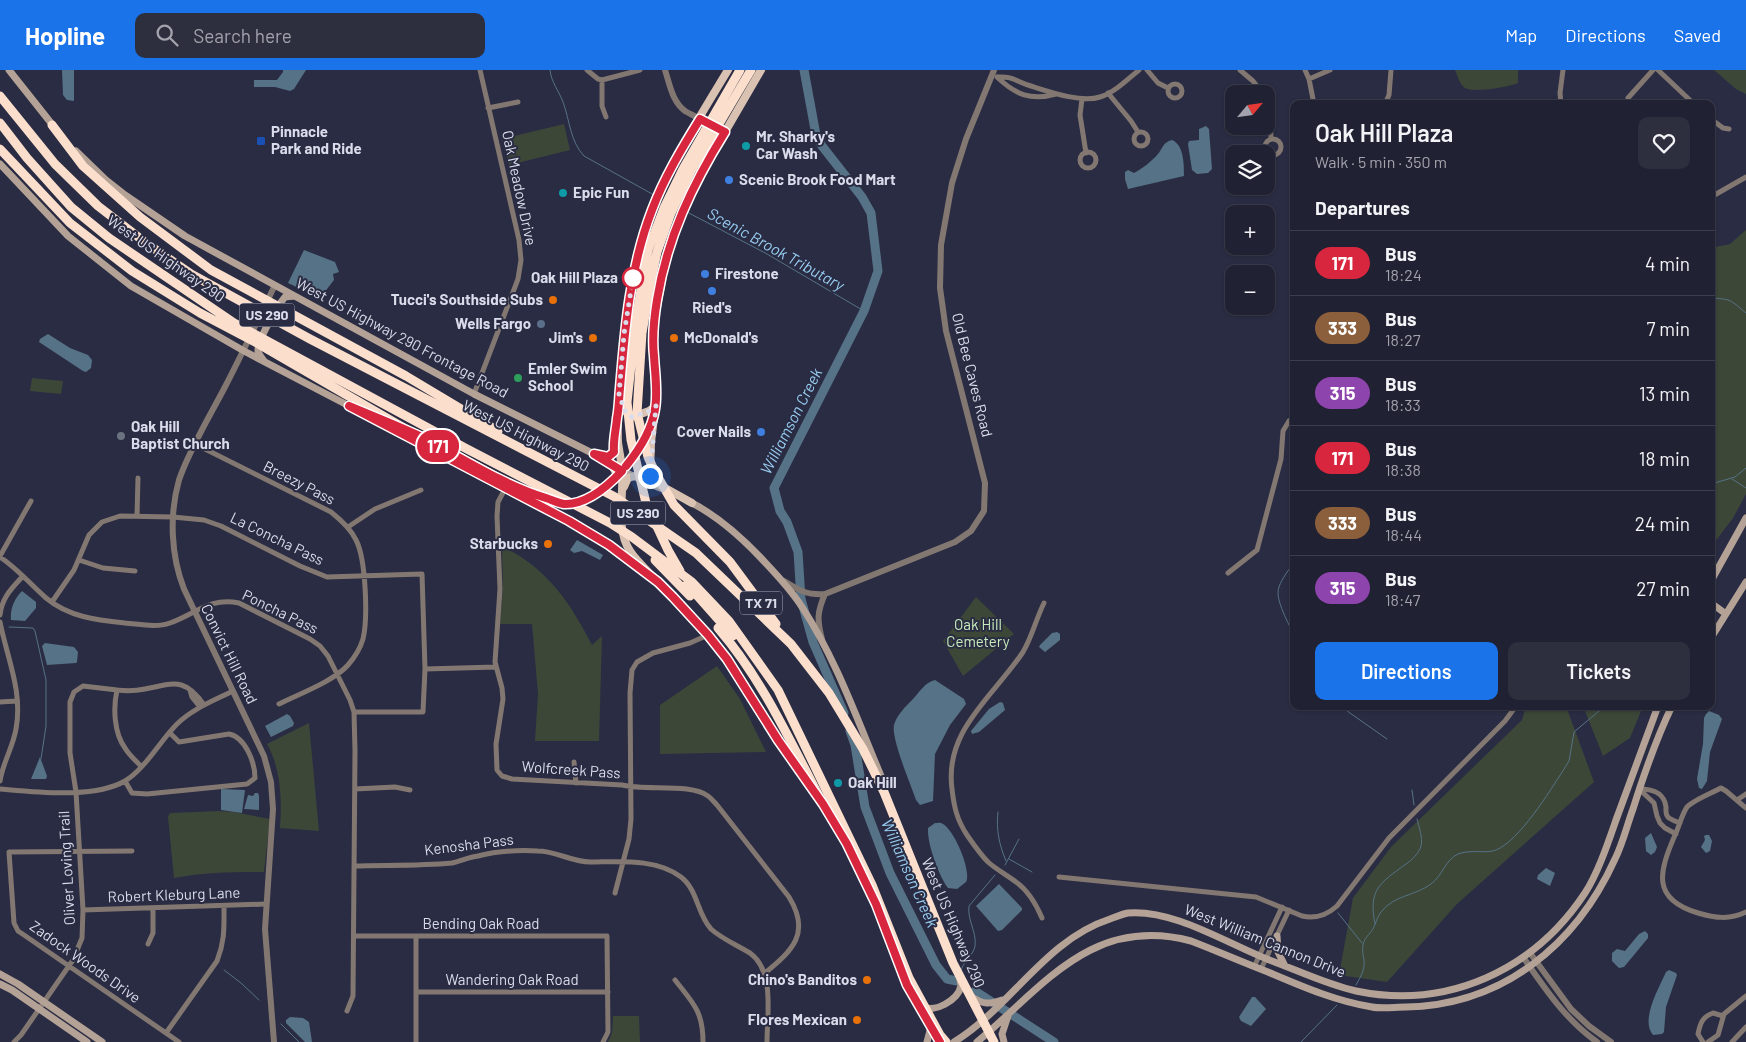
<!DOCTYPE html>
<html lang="en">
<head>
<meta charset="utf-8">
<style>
  :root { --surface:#202132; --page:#2d2e3e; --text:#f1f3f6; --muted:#a2a3ac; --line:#3d3e4d; --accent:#1a73e8 }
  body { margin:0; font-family:Barlow,sans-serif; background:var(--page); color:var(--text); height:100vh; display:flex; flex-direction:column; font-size:19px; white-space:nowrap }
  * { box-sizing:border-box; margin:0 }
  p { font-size:16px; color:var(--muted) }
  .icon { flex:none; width:28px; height:28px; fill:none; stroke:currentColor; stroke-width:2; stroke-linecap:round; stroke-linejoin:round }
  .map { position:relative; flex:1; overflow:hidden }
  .details { position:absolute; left:1290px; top:30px; width:425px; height:610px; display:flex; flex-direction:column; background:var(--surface); border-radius:10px; box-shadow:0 1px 4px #0004,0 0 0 1px var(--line) }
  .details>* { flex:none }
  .badge { padding:0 10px; border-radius:16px; font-size:18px; line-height:32px }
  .needle { width:32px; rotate:61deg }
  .controls { position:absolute; left:1225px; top:15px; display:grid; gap:10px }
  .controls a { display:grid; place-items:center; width:50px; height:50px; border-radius:10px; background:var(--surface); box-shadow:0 1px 4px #0004,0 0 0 1px var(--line); font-size:25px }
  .you { position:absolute; width:25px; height:25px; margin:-12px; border:4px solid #fff; border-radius:50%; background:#1a73e8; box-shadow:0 0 0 8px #1a73e833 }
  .map>.badge { position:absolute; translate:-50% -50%; box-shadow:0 0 0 2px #fff }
  h2 { padding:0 25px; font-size:19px; line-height:45px }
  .round { display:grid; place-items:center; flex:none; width:52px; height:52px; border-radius:10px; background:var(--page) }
  .headline { display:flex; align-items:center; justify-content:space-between; height:85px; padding:0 25px }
  h1 { font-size:24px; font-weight:600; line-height:38px }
  .cta { display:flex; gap:10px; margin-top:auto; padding:10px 25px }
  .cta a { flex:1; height:58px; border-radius:10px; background:var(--accent); color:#fff; font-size:20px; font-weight:600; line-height:58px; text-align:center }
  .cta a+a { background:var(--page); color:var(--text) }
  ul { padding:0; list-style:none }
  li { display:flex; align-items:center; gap:15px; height:65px; padding:0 25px; border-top:1px solid var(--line) }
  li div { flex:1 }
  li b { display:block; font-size:19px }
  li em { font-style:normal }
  li .badge { min-width:55px; font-weight:700; text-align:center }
  header { display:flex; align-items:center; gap:30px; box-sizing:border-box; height:70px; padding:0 25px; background:var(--accent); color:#fff }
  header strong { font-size:24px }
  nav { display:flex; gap:28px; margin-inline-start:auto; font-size:18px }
  .search { width:350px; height:45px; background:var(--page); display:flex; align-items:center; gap:12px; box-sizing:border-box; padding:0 18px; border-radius:10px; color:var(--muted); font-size:19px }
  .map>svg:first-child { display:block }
  .green { fill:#3c4738 }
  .water { fill:#567286 }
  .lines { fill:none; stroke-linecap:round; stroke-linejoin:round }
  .stream { stroke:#567286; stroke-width:1 }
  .river { stroke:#567286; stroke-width:9 }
  .minor { stroke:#837871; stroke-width:5 }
  .tertiary { stroke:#837871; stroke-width:6 }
  .secondary { stroke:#b4a296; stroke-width:7 }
  .primary { stroke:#d9c2b2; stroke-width:8 }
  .motorway { stroke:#fbdfcc; stroke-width:9 }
  .line-casing { stroke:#fff; stroke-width:11 }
  .line { stroke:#d7263d; stroke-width:8 }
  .walk { stroke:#dadceb; stroke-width:5; stroke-dasharray:0 9 }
  .transit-dot { fill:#1a4fb4; stroke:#2a2c43; stroke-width:2 }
  .culture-dot { fill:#0f9aa8; stroke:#2a2c43; stroke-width:2 }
  .shop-dot { fill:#3f7fe0; stroke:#2a2c43; stroke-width:2 }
  .stop-dot { fill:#fff; stroke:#d7263d; stroke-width:2.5 }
  .food-dot { fill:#e8710a; stroke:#2a2c43; stroke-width:2 }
  .service-dot { fill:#5c6f8a; stroke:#2a2c43; stroke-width:2 }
  .leisure-dot { fill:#2e9e5b; stroke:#2a2c43; stroke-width:2 }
  .worship-dot { fill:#6b7280; stroke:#2a2c43; stroke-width:2 }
  .labels { text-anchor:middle; stroke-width:4; stroke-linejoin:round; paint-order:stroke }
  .shield { fill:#2a2c43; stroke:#a5a7b9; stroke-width:1 }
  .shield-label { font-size:14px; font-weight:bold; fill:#dadceb }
  .poi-label { font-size:15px; font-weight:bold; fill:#dadceb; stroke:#2a2c43; text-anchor:start }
  .street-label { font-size:15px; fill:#dadceb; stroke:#2a2c43 }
  .stop-label { font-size:15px; font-weight:bold; fill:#dadceb; stroke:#2a2c43; text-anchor:end }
  .park-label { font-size:15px; fill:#c8ecbc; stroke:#2a2c43 }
  .water-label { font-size:16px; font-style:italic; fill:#98cdf2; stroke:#2a2c43 }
</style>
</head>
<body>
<header>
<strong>Hopline</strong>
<div class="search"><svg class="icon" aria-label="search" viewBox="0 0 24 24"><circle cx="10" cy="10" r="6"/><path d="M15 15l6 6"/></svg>Search here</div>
<nav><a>Map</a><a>Directions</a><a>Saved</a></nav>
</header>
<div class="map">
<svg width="1746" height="972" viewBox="0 0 1746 972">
  <rect width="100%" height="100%" fill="#2a2c43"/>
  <path class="green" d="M1455,0H1518V13C1509,17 1474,23 1465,18C1459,14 1458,6 1455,0Z
    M1714,0H1746V24L1736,19Z
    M564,54L570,80L509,95L502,69Z
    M1746,160V424L1733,448L1711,477V178L1730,174Z
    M32,308L63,311L61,324L30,321Z
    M505,478C548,499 571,534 592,575L602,566L599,671H535L538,624L532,554H500L503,517L502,479Z
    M976,527L1014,564L963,606L943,571Z
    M717,596L740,629L766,682L660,684V635Z
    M1526,636H1566L1594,712L1457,834L1387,912L1339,905L1353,828L1391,777L1522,650Z
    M1583,636H1643L1630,668L1603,686Z
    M309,653L319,761L280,758C282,729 281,699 267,674Z
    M218,741L234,742L270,749L264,802C232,802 206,802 174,808L168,747L170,743Z
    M613,946H639L640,972H608L612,963Z"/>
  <path class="water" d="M62,0H74V31L67,30L63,25Z
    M283,0H306L294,19L290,21L275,17H254V10H277L283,2Z
    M1206,56L1209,59L1212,99L1208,103L1197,104L1192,100L1188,74L1189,71L1199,70V59Z
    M1172,70C1184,75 1184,94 1184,106L1128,119L1125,109V102L1128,100L1134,103C1142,99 1152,91 1158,84C1163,78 1163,72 1172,70Z
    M304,180L335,192L339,202L333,204L334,210L320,228L288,213Z
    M48,264L70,278L88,285L92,290L91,298L86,302L83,301L39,272L40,269Z
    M577,470L603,485L600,490L582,481L574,483L570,480Z
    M22,521L36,532V538L25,551L11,550C10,539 14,529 22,521Z
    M1057,562L1060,564V570L1045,582L1039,577L1040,575L1052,563Z
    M45,573L74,577L78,582L77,592L76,593L47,595L42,576Z
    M935,610L964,629L966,634L950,655L935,684L933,731L920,735L916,730C911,715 891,669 894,655C897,645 905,637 912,630C919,623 925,612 935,610Z
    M1000,632L1003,633L1005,640L979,662L972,664L971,661L989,639Z
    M1709,641L1719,645L1722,649L1710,682L1707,711L1702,719L1699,718L1697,709L1703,674L1704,648L1706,644Z
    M287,644L290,646L294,653L293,656L271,667L265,656Z
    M40,687L47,706L46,709H31Z
    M221,719L245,720L242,743L221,740Z
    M255,723H258L259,726V740L244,739L248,725L253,726Z
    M935,753C939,753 940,752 943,754C954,760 972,801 966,812L957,819L948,818C939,806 927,774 928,758Z
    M1651,763L1657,777L1655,782L1651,785L1646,781L1645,768Z
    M1706,765H1709L1712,771L1710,781L1706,783L1701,777L1705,770L1704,766Z
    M1546,798L1555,803L1550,816L1537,809L1538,805Z
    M999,814L1022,838V840L1002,860L998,861L976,836Z
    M1645,861L1648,864V868L1624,897L1619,898L1612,891V883L1617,879L1625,881L1639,864Z
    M1669,900L1676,903L1677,905L1666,937L1664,962L1662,964L1653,965C1640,950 1659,918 1666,902Z
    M1252,927H1255L1266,939L1251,956L1241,951L1239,947Z
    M290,947L303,948L309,952L312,972H305L286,953V950Z"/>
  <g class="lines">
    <path class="stream" d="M550,0C551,12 559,21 563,32C570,51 570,71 584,86L654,125
      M687,142L767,184L864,241
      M1711,226C1717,230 1722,228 1728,230C1734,232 1741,239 1746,243
      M1732,409L1746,418
      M1711,414L1735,407L1746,398
      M1294,492C1289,500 1282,508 1279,517C1274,530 1290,554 1294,567
      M9,557L33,558L35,561L46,610V656L41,689
      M1340,636L1387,669
      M1412,720L1414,735
      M998,742C996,760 999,774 1006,791
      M1009,789L1032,802
      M1005,795L1019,769
      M1338,843L1362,873
      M1375,854C1368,819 1380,813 1406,794C1412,790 1419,783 1421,776C1423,768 1419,757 1417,749
      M224,900L241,913L259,930
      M961,900C964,891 974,884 975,876C977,862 967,850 969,836L995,805
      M1356,915C1361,906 1365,900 1364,890C1363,885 1362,880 1363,875C1364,868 1370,864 1373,859C1376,853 1377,847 1381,842C1394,825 1415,826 1431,814C1443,805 1445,790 1458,784C1471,779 1487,784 1496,780C1519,771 1550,721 1564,699L1569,691L1574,662L1605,636
      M281,954L299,972
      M1301,972L1337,935"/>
    <path class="river" d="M804,0L816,65L822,76L862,127L871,143L878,201L864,241L774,418L780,441L787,452L798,482L801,529L813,572L844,643
      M850,661L855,675L865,737L890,803L936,895L947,909L957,911
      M975,921L1054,972"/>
    <path class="minor" d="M587,0L598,9L602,10L640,0
      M1147,0L1158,13L1168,18
      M1240,0L1253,11L1263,24
      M1305,0L1309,9L1314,34
      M1658,0L1694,34
      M997,7C1016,25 1031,31 1056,24
      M998,7C1013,6 1017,12 1031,16C1050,22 1081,33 1100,27C1114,23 1128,9 1139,0
      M1309,9L1330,0
      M602,10V36L606,47
      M1168 21a7 7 0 1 1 14 0a7 7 0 1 1-14 0Z
      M1108,23L1131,51L1138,62
      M1628,28L1653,0
      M1082,29L1080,45L1086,83
      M1266,31L1270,44L1271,69
      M1385,34L1389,25L1391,0
      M1561,34L1560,23L1563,0
      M488,38L518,32
      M1711,49L1723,58L1729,59
      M1134 69a7 7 0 1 1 14 0a7 7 0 1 1-14 0Z
      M1265 77a8 8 0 1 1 16 0a8 8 0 1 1-16 0Z
      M1080 90a8 8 0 1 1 16 0a8 8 0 1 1-16 0Z
      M1711,127L1746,107
      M474,324L518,209L521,190L519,170L480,0
      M195,374L331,442C341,450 351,459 356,470C366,489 368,548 363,569C360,579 355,587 348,595C334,611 299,624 279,634
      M505,419L498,432L497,446L500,519L495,592L502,618L503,629L496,674L497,700L502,706L512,709L622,715C646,721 691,713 708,726C711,728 714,732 717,735L789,827C811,863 793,880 765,903
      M137,446L138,408
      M348,457L375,439L421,420
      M0,486L31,431
      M0,487C17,498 30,514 46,528C69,547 96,550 125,553C139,554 156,558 170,553C196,544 209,527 239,533L310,569L320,576L328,586L350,630L354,642L355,681L353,926L347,941
      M79,490L103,498L135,501
      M1228,503L1257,480L1281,389L1283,361L1289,351L1294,348
      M52,532L74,500L89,465L102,452L120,446L173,447L204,450L221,456L300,496L327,507L422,504L425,599L423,642H354
      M0,545C2,527 12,518 23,506
      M0,552C7,588 23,621 16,659C13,677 3,692 0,711
      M425,599L496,597
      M190,620L192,627L200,637
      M0,632L17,631
      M574,692L576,713
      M141,696C135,690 129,685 125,678C114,663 113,638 117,620C126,621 135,621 145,619C173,614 184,606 204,635
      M125,711L132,723L147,724L247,714L255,708C255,692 245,667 229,664L179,672L170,663
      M0,719C35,722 94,729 125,711C145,699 160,671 177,654C192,639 213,631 233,621
      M355,719L395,717L410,720
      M1639,719L1654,733L1657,746L1660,753L1665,758L1676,764
      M1639,719C1652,719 1664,722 1666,737C1666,741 1665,745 1669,748C1672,750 1677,752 1680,753
      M1737,730L1746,724
      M1746,738L1726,721L1721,718C1712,723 1694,730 1687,737C1682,744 1679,757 1675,765C1659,802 1651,829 1698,843C1715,848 1730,850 1746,842
      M132,781L9,782L14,853L18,861L24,865L179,972
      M354,796C387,795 420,796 452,793C461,791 469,787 478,786C497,781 519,780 538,781C556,781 572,792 590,792C619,792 656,788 681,807C698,820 697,844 711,859C722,869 737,875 750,883C775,901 767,945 767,972
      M1059,807L1256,827L1302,846C1315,849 1327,845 1337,836L1389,768L1505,651L1516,636
      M615,823L629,769L631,749L630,623L632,600L637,592L653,583L690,573L708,565
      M83,840L266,834
      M1042,848C1036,834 1029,821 1016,812C1007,805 997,800 988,792C980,784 974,775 967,765C957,750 954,737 952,719C944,660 994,626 1023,582C1032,567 1036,549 1044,533
      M354,866H607L608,962L603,972
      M416,866V972
      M148,874L153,863V839
      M1254,897L1282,837
      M1261,899L1289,840
      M675,910C693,933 703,941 703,972
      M416,922H608
      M166,963L217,891C225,871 224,857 224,836
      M14,972L21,965L73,890L82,868L83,840L76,722L70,683V632L74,622L83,616L117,620
      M1703,972L1698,964C1700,954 1702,947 1713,943L1723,946
      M1708,972L1718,965L1724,944L1746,926
      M1732,972L1746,957"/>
    <path class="tertiary" d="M665,0C670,15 672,31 685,41C690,44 695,46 700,49
      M784,511C800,521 806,525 825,524L955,472L971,461L984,441L985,413L946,261L940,218L941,175L952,113L966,69L994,0
      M822,569C817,550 817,542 825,524
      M1530,883L1571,939L1589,956L1611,972
      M1523,887C1545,919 1566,950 1597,972
      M274,972L265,859L273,739L271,712L264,686L184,519C171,486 169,445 179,410C189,380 211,344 226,315C243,282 259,248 275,215"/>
    <path class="secondary" d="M9,0L55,58
      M76,81L106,110L125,125L185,166L474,324L594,384L622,401L660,418
      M0,94L68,166L131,216L244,281L353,338
      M264,291C262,288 259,285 258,281C257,271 278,235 285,227L294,226
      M376,350L569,451L609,475L645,502
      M688,431C715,444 739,465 760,487C775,503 790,518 802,537C836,589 857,649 881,706
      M655,510L708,565L727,589L778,670L813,721
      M1711,511L1746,448
      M1711,533L1726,544
      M1711,568L1746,512
      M821,731L853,784
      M1277,866L1278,882L1285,896
      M902,902L907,915L940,972
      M0,904L18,914L102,972
      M0,914L12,920L87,972
      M972,927C983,935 990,934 1002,930
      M922,936C934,944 958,930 961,916C961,914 960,911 960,908
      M927,972L931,957
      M954,972C1011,937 1045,870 1110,849C1116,847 1122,844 1128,843C1175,839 1229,875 1272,891C1299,901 1328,915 1356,921C1448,940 1534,900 1585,823C1598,803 1608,773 1616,750C1630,712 1644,674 1658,636
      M977,972C1044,916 1092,845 1191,871C1217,881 1242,892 1268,902C1301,916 1335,931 1372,937C1382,939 1395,937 1406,937C1503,935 1576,875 1615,789C1623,773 1627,755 1633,739C1644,704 1656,669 1672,636
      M1004,972L1002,964L1008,946"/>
    <path class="primary" d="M349,336L385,351
      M625,341L632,347L649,341L656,336
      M405,359C437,372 469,392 500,408C519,418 541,430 563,433C594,438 631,395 643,371C646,365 648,359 650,353
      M594,384L607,387L613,382L614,369
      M611,393L616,403L615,409
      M624,417L628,408L635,406
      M692,433L656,413L650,406L651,372L656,332L653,284L656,242L668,178L681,145L700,105L761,0
      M658,512C649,502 637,492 630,481C615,458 624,427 622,402C622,392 619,382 618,372C617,348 619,324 621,300C626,244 633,186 655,133C674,87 702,43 728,0"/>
    <path class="motorway" d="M751,0L691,101L671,143L657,182L650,215L642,263L637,343L648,387L655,402L674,435L730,492L776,554
      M0,26L55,94L98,136L146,173L191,204L310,269L615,427L696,483L791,574L829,623L863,679L884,722L953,893L994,972
      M0,53L27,88L71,137L109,168L234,253L467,379L610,453L632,467L692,512L729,551L778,620L872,815L909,908L940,965L946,972
      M52,55L83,96L140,147L211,200L406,306L498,361
      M0,79L70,153L132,201L200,243L257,273L409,361
      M655,490L690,526
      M680,501L668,480L646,433L631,370L627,332L636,249L648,180L664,138L683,99L740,0
      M687,514L733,566
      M718,558C763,610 791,673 823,734"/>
  </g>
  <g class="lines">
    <g class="line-casing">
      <path id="line" d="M626,396C639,380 652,360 655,339C658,322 655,304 654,286C652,268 654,248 657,230C667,168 692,115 725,62L700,49C682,78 664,108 652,140C630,197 625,257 620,318C619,328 619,338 617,348C616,360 613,370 614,382L608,387L594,384L622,401C608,416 587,435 564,434C558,433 552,430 546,428C504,415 465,390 426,369C401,357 375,347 349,336L569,451L609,475L658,512L673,527L708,565L727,589L778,670L823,734L847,774L876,834L907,915L940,972"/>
    </g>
    <use href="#line" class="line"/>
    <path class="walk" d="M633,208L624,264L619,325L626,343L632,347L649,341L656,336L650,406"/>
  </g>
  <rect class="transit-dot" x="256" y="66" width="10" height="10" rx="2.5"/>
  <g class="culture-dot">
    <circle cx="746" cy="76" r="5"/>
    <circle cx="563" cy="123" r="5"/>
    <circle cx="838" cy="713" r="5"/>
  </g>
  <g class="shop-dot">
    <circle cx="729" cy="110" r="5"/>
    <circle cx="705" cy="204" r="5"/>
    <circle cx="712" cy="221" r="5"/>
    <circle cx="761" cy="362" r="5"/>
  </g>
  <circle class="stop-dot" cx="633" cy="208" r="10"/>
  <g class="food-dot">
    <circle cx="553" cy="230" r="5"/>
    <circle cx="593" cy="268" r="5"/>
    <circle cx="674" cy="268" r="5"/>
    <circle cx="548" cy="474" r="5"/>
    <circle cx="867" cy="910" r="5"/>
    <circle cx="857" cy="950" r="5"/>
  </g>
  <circle class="service-dot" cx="541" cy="254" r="5"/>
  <circle class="leisure-dot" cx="518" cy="308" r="5"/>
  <circle class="worship-dot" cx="121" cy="366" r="5"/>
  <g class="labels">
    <g class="shield">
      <rect x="239.5" y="233.5" width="55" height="23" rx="4"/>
      <rect x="610.5" y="431.5" width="55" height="23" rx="4"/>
      <rect x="740" y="521.5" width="42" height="23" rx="4"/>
    </g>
    <g class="shield-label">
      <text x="267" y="250">US 290</text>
      <text x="638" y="448">US 290</text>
      <text x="761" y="538">TX 71</text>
    </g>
    <g class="poi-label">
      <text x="271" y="67">Pinnacle<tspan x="271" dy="17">Park and Ride</tspan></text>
      <text x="756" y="72">Mr. Sharky's<tspan x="756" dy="17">Car Wash</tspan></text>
      <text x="739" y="115">Scenic Brook Food Mart</text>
      <text x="573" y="128">Epic Fun</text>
      <text x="715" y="209">Firestone</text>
      <text x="543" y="235" text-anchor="end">Tucci's Southside Subs</text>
      <text x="712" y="243" text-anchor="middle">Ried's</text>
      <text x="531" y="259" text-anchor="end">Wells Fargo</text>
      <text x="583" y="273" text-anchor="end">Jim's</text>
      <text x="684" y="273">McDonald's</text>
      <text x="528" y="304">Emler Swim<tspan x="528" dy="17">School</tspan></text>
      <text x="131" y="362">Oak Hill<tspan x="131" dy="17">Baptist Church</tspan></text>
      <text x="751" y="367" text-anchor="end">Cover Nails</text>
      <text x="538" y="479" text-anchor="end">Starbucks</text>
      <text x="848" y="718">Oak Hill</text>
      <text x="857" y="915" text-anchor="end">Chino's Banditos</text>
      <text x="847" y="955" text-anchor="end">Flores Mexican</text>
    </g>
    <g class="street-label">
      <text transform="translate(519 118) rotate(78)" y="5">Oak Meadow Drive</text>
      <text transform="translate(166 189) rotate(35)" y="5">West US Highway 290</text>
      <text transform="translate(402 268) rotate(28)" y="5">West US Highway 290 Frontage Road</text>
      <text transform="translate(972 305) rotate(76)" y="5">Old Bee Caves Road</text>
      <text transform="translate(526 366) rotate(27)" y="5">West US Highway 290</text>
      <text transform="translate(299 413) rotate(27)" y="5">Breezy Pass</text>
      <text transform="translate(277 469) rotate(26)" y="5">La Concha Pass</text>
      <text transform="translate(280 542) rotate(26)" y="5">Poncha Pass</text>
      <text transform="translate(229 584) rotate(64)" y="5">Convict Hill Road</text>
      <text transform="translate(571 700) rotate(4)" y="5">Wolfcreek Pass</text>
      <text transform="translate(469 775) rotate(-7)" y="5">Kenosha Pass</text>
      <text transform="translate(67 798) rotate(-93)" y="5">Oliver Loving Trail</text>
      <text transform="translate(174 825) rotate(-2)" y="5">Robert Kleburg Lane</text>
      <text transform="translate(953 853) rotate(67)" y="5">West US Highway 290</text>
      <text x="481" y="859">Bending Oak Road</text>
      <text transform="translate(1265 871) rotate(22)" y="5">West William Cannon Drive</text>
      <text transform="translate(85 892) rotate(35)" y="5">Zadock Woods Drive</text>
      <text x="512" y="915">Wandering Oak Road</text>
    </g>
    <g class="stop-label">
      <text x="618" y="213">Oak Hill Plaza</text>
    </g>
    <g class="park-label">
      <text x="978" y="560">Oak Hill<tspan x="978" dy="17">Cemetery</tspan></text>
    </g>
    <g class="water-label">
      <text transform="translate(776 179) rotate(29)" y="6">Scenic Brook Tributary</text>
      <text transform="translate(791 351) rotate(-63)" y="6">Williamson Creek</text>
      <text transform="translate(910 803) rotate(66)" y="6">Williamson Creek</text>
    </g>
  </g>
</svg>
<div class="controls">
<a><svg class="needle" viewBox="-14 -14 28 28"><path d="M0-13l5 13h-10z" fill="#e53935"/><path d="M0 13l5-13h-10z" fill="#a2a3ac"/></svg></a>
<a><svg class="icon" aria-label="layers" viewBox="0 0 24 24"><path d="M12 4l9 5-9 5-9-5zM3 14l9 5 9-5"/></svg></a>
<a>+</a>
<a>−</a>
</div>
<div class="you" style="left:650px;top:406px"></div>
<b class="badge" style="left:438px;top:376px;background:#d7263d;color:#fff">171</b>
<section class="details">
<div class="headline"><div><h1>Oak Hill Plaza</h1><p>Walk · 5 min · 350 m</p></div><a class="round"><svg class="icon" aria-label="heart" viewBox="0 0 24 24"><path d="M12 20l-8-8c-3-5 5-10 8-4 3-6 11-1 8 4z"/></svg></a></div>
<h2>Departures</h2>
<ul>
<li><span class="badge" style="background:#d7263d;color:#fff">171</span><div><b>Bus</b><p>18:24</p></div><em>4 min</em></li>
<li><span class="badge" style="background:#8b5e3c;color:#fff">333</span><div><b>Bus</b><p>18:27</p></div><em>7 min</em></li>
<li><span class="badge" style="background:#8e44ad;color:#fff">315</span><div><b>Bus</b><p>18:33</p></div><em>13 min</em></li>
<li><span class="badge" style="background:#d7263d;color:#fff">171</span><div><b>Bus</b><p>18:38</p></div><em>18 min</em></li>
<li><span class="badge" style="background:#8b5e3c;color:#fff">333</span><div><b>Bus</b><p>18:44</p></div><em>24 min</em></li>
<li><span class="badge" style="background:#8e44ad;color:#fff">315</span><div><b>Bus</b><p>18:47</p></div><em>27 min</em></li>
</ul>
<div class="cta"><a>Directions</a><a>Tickets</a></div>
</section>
</div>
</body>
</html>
